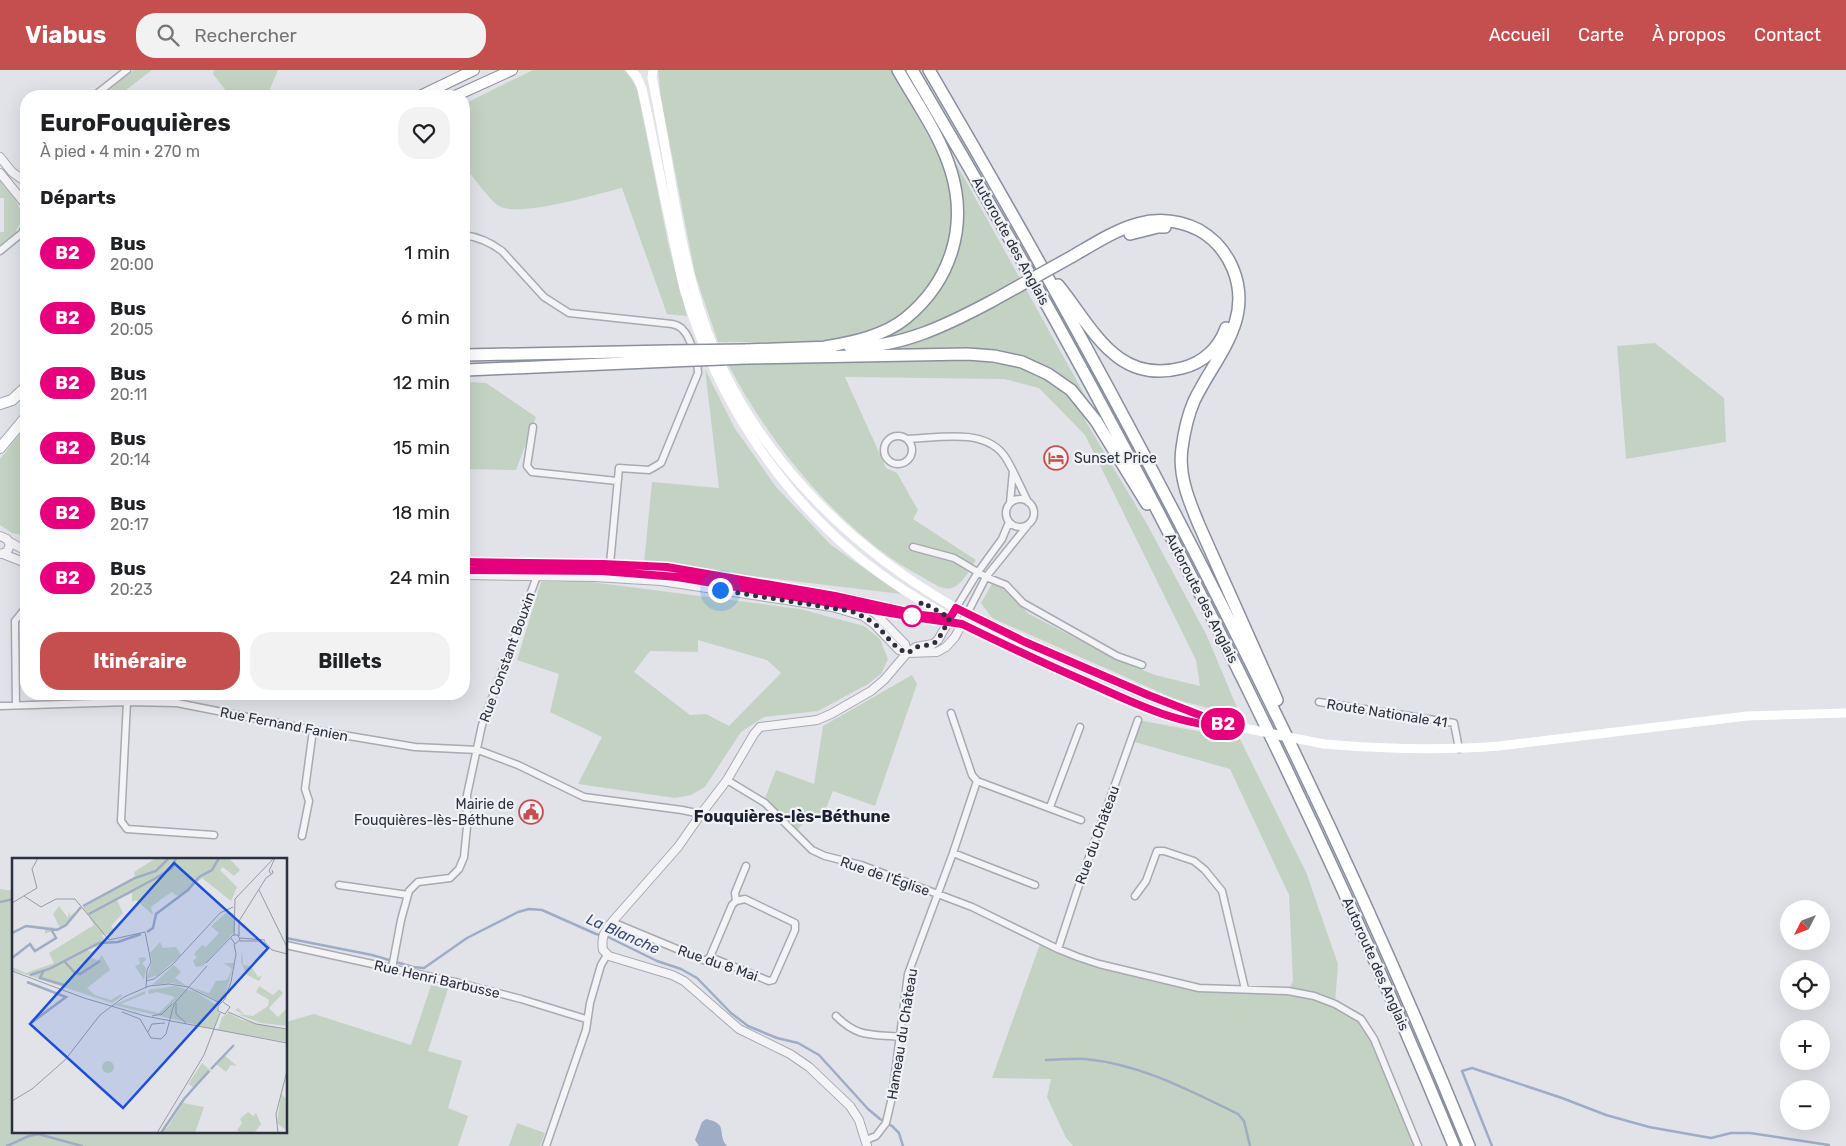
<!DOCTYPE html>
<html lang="fr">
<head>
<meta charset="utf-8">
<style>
  :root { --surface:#fff; --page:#f2f2f2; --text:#202124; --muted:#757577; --accent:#c54f4f }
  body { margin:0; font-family:Rubik,sans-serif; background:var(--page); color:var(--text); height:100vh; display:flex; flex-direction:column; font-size:19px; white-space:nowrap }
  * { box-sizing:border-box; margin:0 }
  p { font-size:16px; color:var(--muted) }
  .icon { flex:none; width:28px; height:28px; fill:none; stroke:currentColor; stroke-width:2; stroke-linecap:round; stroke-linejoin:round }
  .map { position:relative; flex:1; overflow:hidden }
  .sheet { position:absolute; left:20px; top:20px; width:450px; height:610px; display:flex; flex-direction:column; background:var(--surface); border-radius:20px; box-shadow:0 5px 20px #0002 }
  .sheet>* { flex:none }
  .badge { padding:0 10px; border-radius:16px; font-size:18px; line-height:32px }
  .needle { width:32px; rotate:228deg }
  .buttons { position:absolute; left:1780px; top:830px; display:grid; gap:10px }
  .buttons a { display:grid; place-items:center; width:50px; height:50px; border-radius:50%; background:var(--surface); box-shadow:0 5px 20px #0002; font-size:25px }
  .you { position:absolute; width:25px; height:25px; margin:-12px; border:4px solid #fff; border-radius:50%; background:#1a73e8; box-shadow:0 0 0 8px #1a73e833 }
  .map>.badge { position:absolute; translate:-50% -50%; box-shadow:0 0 0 2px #fff }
  h2 { padding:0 20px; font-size:19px; line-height:45px }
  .round { display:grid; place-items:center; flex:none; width:52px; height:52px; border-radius:20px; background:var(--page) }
  .overview { display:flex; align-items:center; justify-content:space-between; height:85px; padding:0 20px }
  h1 { font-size:24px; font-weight:700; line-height:38px }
  .button { display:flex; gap:10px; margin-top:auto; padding:10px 20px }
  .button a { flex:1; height:58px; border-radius:20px; background:var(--accent); color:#fff; font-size:20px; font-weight:700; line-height:58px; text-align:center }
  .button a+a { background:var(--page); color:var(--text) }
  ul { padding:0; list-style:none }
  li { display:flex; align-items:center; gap:15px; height:65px; padding:0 20px }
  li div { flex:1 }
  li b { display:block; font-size:19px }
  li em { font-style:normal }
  li .badge { min-width:55px; font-weight:700; text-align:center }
  header { display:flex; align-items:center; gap:30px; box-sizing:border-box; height:70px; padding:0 25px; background:var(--accent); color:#fff }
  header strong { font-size:24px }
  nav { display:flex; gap:28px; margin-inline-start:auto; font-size:18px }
  .search { width:350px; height:45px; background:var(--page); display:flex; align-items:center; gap:12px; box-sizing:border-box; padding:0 18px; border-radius:20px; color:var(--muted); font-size:19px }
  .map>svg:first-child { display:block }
  .green { fill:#c4d2c3; fill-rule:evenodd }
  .water { fill:#9facc6 }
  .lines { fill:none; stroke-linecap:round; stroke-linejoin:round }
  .stream { stroke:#9facc6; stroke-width:2.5 }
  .minor-casing { stroke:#a7a9b3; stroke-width:9 }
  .tertiary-casing { stroke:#a7a9b3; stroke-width:10 }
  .primary-casing { stroke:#a1a6b4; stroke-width:12 }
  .trunk-casing { stroke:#8a8f9e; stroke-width:12 }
  .motorway-casing { stroke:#8a8f9e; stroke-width:14 }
  .minor { stroke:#f4f4f7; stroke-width:6 }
  .tertiary { stroke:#f4f4f7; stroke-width:8 }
  .secondary { stroke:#fff; stroke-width:9 }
  .primary { stroke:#fff; stroke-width:10 }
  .trunk { stroke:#fff; stroke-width:10 }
  .motorway { stroke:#fff; stroke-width:11 }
  .motorway-bridge-casing { stroke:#8a8f9e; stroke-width:14; stroke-linecap:butt }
  .secondary-bridge { stroke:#fff; stroke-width:9 }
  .motorway-bridge { stroke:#fff; stroke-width:11 }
  .line-casing { stroke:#fff; stroke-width:11 }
  .line { stroke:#e6007e; stroke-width:8 }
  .walk { stroke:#2b2f3f; stroke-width:5; stroke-dasharray:0 9 }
  .stop-dot { fill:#fff; stroke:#e6007e; stroke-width:2.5 }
  .labels { text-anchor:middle; stroke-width:4.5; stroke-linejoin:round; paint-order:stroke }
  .street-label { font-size:14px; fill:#2b2f3f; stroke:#f1f2f6 }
  .poi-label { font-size:14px; fill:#2b2f3f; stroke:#f1f2f6; text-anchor:start }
  .water-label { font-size:15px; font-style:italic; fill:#374870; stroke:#f1f2f6 }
  .quarter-label { font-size:16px; font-weight:bold; fill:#1d2030; stroke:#f1f2f6 }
  .inset-river { fill:none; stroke:#9facc6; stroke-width:2.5 }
  .inset-road { fill:none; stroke:#989ba5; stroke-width:1 }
  .view { fill:#1d4ed8; fill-opacity:0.15; stroke:#1d4ed8; stroke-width:2.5 }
  .inset-edge { fill:none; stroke:#2b2f3f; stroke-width:2.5 }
</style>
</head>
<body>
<header>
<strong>Viabus</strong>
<div class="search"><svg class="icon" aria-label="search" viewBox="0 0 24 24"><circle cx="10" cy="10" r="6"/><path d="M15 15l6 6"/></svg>Rechercher</div>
<nav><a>Accueil</a><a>Carte</a><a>À propos</a><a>Contact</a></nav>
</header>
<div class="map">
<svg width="1846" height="1076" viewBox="0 0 1846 1076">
  <rect width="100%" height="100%" fill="#e1e3e9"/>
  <path class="green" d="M134,0H152L118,26H102Z
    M214,0H278L267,26H230L213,4Z
    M533,0H624L630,7L637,18L668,173L687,246L667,244L622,118C597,124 519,148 499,136C489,130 473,106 464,96V34Z
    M658,0H892L941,90L957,95L1093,340L1085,350L1147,454L1207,566L1241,647L1175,629L992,548L981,533L992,514L1004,519L1029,544L1112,587L1155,605L1200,616L1196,590L1085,365L1039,318L1004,309L845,307L886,398L897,403L918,440L913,449L976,490C970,499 963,514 952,518C943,521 931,512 924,508C845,468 768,372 728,294L895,292L894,267L873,271L863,262C821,277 763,271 718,272L695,204L661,29Z
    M0,111C11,126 31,142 16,160L17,162L0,176V162H4V128H0Z
    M1655,273L1724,328L1726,372L1626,389L1617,276Z
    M705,299L734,357L776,417L831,475L901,524L644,493L652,412L719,418Z
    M464,312L486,313L536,347L516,400L464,399Z
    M26,356V466L12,463L0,455V389Z
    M583,511L800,539L864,556L880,569L888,589L881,604L868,614L818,641L764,647L741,662L705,717L691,725L675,728L578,714L602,667L550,642L559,604L517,590L541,512ZM698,570L767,590L781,603L729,656L706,644L690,645L634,602L650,581L698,582Z
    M912,605L917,614L875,736L833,721L822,748L813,744L797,760L765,728L776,700L814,714L823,656Z
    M1138,650L1240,669L1306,802L1338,894L1335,934L1361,949L1374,969L1418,1076H1073L1066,1068L1047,1027L1051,1009L992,1008L1041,871L1058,879L1199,918L1288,921L1293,911L1289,825L1230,699L1131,671Z
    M0,819L14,821V1062H286V952L314,944L411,975L431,915L448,919L428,981L462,991L448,1038L468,1046L458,1076H0Z
    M517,1053L545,1063L540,1076H509Z"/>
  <path class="water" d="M706,1049C730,1054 716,1064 727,1076H699L695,1070L702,1052Z"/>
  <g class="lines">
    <path class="stream" d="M0,832L14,829
      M286,868L372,885L413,897L424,898L467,868L518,842L529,839L542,840L596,864L608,867L657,891L681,899L697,908L731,943L748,956L777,968L798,973L819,985L868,1039L880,1049L892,1056L899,1063L903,1076
      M1046,990C1059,990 1072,988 1085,989C1140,994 1189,1020 1238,1044L1244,1051L1250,1076
      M7,1076L29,1066L38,1064L82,1076
      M1492,1076L1462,1001L1472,998L1562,1028L1606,1045L1649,1057L1711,1068L1731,1063H1750L1829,1075"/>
    <g class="minor-casing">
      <path id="minor" d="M94,26L127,0
        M464,165C478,167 490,172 502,181L544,227L569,243L672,254C677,255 680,256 683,260C690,266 698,294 698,303L661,393L649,400L619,398L610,494
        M0,181L22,163L26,155
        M533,357L527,396L532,402L617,411
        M884 380a14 14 0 1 1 28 0a14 14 0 1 1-28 0Z
        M908,369C937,368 982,358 1003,384C1007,389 1010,395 1013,401
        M1006 443a14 14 0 1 1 28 0a14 14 0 1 1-28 0Z
        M1010,433L1013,401L1028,432
        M913,477L954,488L986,507L1006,515L1023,533L1117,586L1142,595
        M956,538L978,502L1002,469L1009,452
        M967,544L986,507L1027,456
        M127,632L121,751L127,759L214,765
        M1319,632L1454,653L1459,679
        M16,635L15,551L23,541
        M0,636L127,632L177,633L313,660L415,677L478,680L518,695L584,727L682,740L701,744
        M951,643L972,705L977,711L1081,750
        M727,710L765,733L812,780L825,786L861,795L972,837L1058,879L1078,887L1099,894L1199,918L1288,921L1314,926L1335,934L1361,949L1374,969L1418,1076
        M1050,737L1080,657
        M302,766L309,731L305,719L313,660
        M953,783L1035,815
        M339,815L408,825
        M1135,826L1146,811L1157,781H1164L1194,791L1205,800L1222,821L1245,919
        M612,852L706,891L710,887L769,911L773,910L795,860V853L745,829L736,831
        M286,875L459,913L521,929L586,949
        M1058,879L1077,821L1138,650
        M710,887L732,835L736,831L735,823L746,796
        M392,898L401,850L409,821L418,812L450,808L459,799L464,787L467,757V725L482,655L537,506V493
        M836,946C858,968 871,964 900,967
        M866,1070L876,1066L886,1053L892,1027L908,904L953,783L977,711
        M546,1076L586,960L590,933L601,895L607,885"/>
    </g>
    <g class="tertiary-casing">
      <path id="tertiary" d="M0,87L12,102L26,112
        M0,103L26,135
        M0,466L7,469L10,475L7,482L0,484
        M10,472L26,481
        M3,484L26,493
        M464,492L603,494L667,497L835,526L864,532L905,574L907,583
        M464,505L595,507L661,511L832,537L863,546L874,554L899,580L907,583L937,582L946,577L955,567L967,544
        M867,1076L859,1050L850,1036L809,997L790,984L739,959L684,911L672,905L609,886L603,880C601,867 604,862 612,852L678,777L701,744L727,710L754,664L760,657L817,650L831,644L871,621L884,610L907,583L916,577L933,574L938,570L956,538"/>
    </g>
    <g class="primary-casing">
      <path id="primary" d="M0,334L12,330L26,317
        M0,378L26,347"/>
    </g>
    <g class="trunk-casing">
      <path id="trunk" d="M420,26L474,0
        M455,26L512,0"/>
    </g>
    <g class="motorway-casing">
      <path id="motorway" d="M912,0C1117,346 1301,704 1454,1076
        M929,0C1132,346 1318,704 1469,1076
        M1130,164L1158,157H1165
        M1073,186C1114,162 1151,136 1199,160C1215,169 1226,182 1233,199C1254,251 1215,287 1194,331C1188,345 1184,363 1182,378C1178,405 1189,431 1199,455L1277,630
        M1058,215C1093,258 1116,315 1182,298C1203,293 1219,278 1226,258
        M825,277C853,272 884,266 906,248C951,211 968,156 951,101C940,65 916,32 898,0
        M850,277C901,278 949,254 992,231
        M746,280L832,277
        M465,285L670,281
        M746,288L967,284L994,286L1022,292L1048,304L1071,320L1096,351L1147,434
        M466,300L671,291"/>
    </g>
    <use href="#minor" class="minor"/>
    <use href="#tertiary" class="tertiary"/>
    <path class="secondary" d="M631,0L637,7L642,19C653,68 662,118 673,167C677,185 680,204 685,222C721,343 798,452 904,520C946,548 992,569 1038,590C1087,614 1174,658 1228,655
      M653,0L652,8C670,91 677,175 705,255C747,376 844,474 954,537C989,557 1027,572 1064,588C1093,600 1121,615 1150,626C1175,635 1200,644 1224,654
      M1324,674C1383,679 1440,681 1499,676L1747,646L1846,643"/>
    <use href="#primary" class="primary"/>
    <use href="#trunk" class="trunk"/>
    <use href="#motorway" class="motorway"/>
    <g class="motorway-bridge-casing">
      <path id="motorway-bridge" d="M992,231L1073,186
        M670,281L746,280
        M671,291L746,288"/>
    </g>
    <path class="secondary-bridge" d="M1228,655L1324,674"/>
    <use href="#motorway-bridge" class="motorway-bridge"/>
  </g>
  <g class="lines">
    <g class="line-casing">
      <path id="line" d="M464,492L603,494L667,497L835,526L921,545L950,548L956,538L1025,572L1148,625L1228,656C1181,657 1129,631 1087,612C1045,594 1003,574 962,554L920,548L677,507L602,501L464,500"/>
    </g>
    <use href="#line" class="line"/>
    <path class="walk" d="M720,520L850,541C859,544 867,548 875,554C886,564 893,578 908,583L916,577L933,574L938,570L950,548L922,532L912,546"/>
  </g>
  <defs>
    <g id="hotel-ring" transform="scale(1.25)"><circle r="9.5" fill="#f1f2f6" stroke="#c54f4f" stroke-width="1.5"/><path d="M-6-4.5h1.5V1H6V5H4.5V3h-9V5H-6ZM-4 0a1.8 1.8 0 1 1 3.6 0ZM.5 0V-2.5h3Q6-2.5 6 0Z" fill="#c54f4f"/></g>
    <g id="civic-ring" transform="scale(1.25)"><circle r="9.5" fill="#f1f2f6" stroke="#c54f4f" stroke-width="1.5"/><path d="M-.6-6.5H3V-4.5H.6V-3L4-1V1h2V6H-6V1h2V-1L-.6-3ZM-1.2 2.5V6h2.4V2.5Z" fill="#c54f4f"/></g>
  </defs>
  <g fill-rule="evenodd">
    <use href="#hotel-ring" x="1056" y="388"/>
    <use href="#civic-ring" x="531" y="742"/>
  </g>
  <circle class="stop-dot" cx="912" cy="546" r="10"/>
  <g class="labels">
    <g class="street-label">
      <text transform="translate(1011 171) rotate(61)" y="5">Autoroute des Anglais</text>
      <text transform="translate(1202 528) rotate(63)" y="5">Autoroute des Anglais</text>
      <text transform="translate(507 587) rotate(-70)" y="5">Rue Constant Bouxin</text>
      <text transform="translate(1387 643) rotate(9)" y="5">Route Nationale 41</text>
      <text transform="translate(284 654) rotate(11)" y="5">Rue Fernand Fanien</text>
      <text transform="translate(1097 765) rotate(-70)" y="5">Rue du Château</text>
      <text transform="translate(885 806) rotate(19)" y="5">Rue de l'Église</text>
      <text transform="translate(718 893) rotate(19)" y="5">Rue du 8 Mai</text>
      <text transform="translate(1376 894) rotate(66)" y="5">Autoroute des Anglais</text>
      <text transform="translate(437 909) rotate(13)" y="5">Rue Henri Barbusse</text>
      <text transform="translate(902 964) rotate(-81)" y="5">Hameau du Château</text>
    </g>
    <g class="poi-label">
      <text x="1074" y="393">Sunset Price</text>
      <text x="514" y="739" text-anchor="end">Mairie de<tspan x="514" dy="16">Fouquières-lès-Béthune</tspan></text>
    </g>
    <g class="water-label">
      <text transform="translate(623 864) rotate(24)" y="5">La Blanche</text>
    </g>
    <g class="quarter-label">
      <text x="792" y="752">Fouquières-lès-Béthune</text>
    </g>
  </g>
  <g transform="translate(12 788)">
    <rect width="275" height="275" fill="#e1e3e9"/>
    <path d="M144,0H217L228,12L222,18L211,9L208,12L225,29L219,43L190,20L174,34L165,38L160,34L151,40L139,49L141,57L124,42L120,44V35L105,42L111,55L99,68L102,72L98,76L90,77L94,85L75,92L80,94L76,99L86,102L90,97L98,112L75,130L83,137L99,142L109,136L110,138L100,145L0,112V109L14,115L42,105L37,95L82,67L71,49L123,20L122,14ZM47,48L56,60L57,53L58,58L69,50L53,69L41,73L45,80L22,94L17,87L0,100L18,86L23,93L44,80L40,73L33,76V71L22,68L14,69L0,77V74L15,67L48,70L41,56ZM215,54L221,55L223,73L191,108L184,109L181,103L185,99L182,96L190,87L194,89L207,75L199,68ZM148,84L151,90L164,89L169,97L146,117L135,121L140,102L138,95ZM230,92L231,107L239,108L246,119L250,118L247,123L235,117L229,104ZM133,99L134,102L130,105L134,110L132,122L123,108L128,106L127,100ZM212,105H222L213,139L207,144L181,130L197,135L204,123L215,122L220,111ZM162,107L169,114L163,120L175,128L159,125L140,127ZM163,128L184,134L204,147L207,156L202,171L102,147L133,133V136L109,146L147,155L163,139L145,134L137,136L136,132ZM247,128L261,137L267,131L271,135L257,150L266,159L275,150V168L249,165L225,156L233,157L223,152L226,150L233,157L241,158L256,148L257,142L244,134ZM216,155L230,162L275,172V184L206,172L210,159ZM212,197L225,208L219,207L214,214L204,206ZM90 209a6 6 0 1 1 12 0a6 6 0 1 1-12 0ZM190,205L199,213L183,230L176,226ZM269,236L275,241V273L265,265ZM171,245L192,249L183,275H147L155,270ZM236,254L241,258L244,255L249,266L242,275H228L225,272L230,265L228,261Z" fill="#c4d2c3"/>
    <path class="inset-river" d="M71,48L123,20L144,13L157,0M77,56L144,20L160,10L164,0M135,74L141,70L144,56L176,32L187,19L200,12L207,0M0,75L14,68L45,72L54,67L69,49M0,100L18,86L23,93L44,80L39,71M52,103L62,114L68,116L88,103M32,112L28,120L52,127M18,117L37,111L87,85L106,84L129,76M15,124L54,139L19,165M199,211L222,187M149,275L172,241L197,213"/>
    <path class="inset-road" d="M259,16L257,13L263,0M247,32L275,89M12,38L29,49L44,41H63L97,82L133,74L139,104L135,112L134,130M0,45L25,30L20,11L26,0M222,77L223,41L262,0M227,78V63L254,20L261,15L260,12M228,80L253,82M228,83H246M252,83L260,92L275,96M194,105L221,77H226L228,82L223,86L219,80M0,113L72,140L133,158L275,185M134,123L142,121L160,107L208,55L221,49M211,144L218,149L213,156L206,153V148L213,141L219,124L224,96L222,86M164,145V156L174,165M110,154L128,161L139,180L149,181L154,176L162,146L195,108M216,154L244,166L275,171M140,158L150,156L160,146M136,174L140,166L153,165M0,243L20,231L53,202L88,157L112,139L137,128L157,126L176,129L208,145M145,275L192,197L208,155M266,275L264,256L275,213"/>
    <path class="view" d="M162,5L256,90L111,250L18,166Z"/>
    <rect width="275" height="275" class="inset-edge"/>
  </g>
</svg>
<div class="buttons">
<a><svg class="needle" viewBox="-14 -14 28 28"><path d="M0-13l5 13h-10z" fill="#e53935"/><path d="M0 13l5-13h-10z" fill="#757577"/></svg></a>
<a><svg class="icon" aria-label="locate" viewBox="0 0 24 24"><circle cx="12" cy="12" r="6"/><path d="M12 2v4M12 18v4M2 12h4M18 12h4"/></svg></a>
<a>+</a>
<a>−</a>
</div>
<div class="you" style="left:720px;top:520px"></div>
<b class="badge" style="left:1223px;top:654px;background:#e6007e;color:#fff">B2</b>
<section class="sheet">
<div class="overview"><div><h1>EuroFouquières</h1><p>À pied · 4 min · 270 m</p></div><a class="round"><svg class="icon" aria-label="heart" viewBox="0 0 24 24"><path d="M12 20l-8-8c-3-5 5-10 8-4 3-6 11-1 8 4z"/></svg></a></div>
<h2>Départs</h2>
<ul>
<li><span class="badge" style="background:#e6007e;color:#fff">B2</span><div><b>Bus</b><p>20:00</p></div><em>1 min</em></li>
<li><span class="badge" style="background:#e6007e;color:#fff">B2</span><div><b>Bus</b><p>20:05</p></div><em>6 min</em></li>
<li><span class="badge" style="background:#e6007e;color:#fff">B2</span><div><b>Bus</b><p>20:11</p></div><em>12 min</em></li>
<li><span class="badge" style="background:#e6007e;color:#fff">B2</span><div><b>Bus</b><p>20:14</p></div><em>15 min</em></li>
<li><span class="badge" style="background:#e6007e;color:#fff">B2</span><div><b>Bus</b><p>20:17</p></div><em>18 min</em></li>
<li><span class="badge" style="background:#e6007e;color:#fff">B2</span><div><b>Bus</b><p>20:23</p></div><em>24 min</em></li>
</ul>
<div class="button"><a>Itinéraire</a><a>Billets</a></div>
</section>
</div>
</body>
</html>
